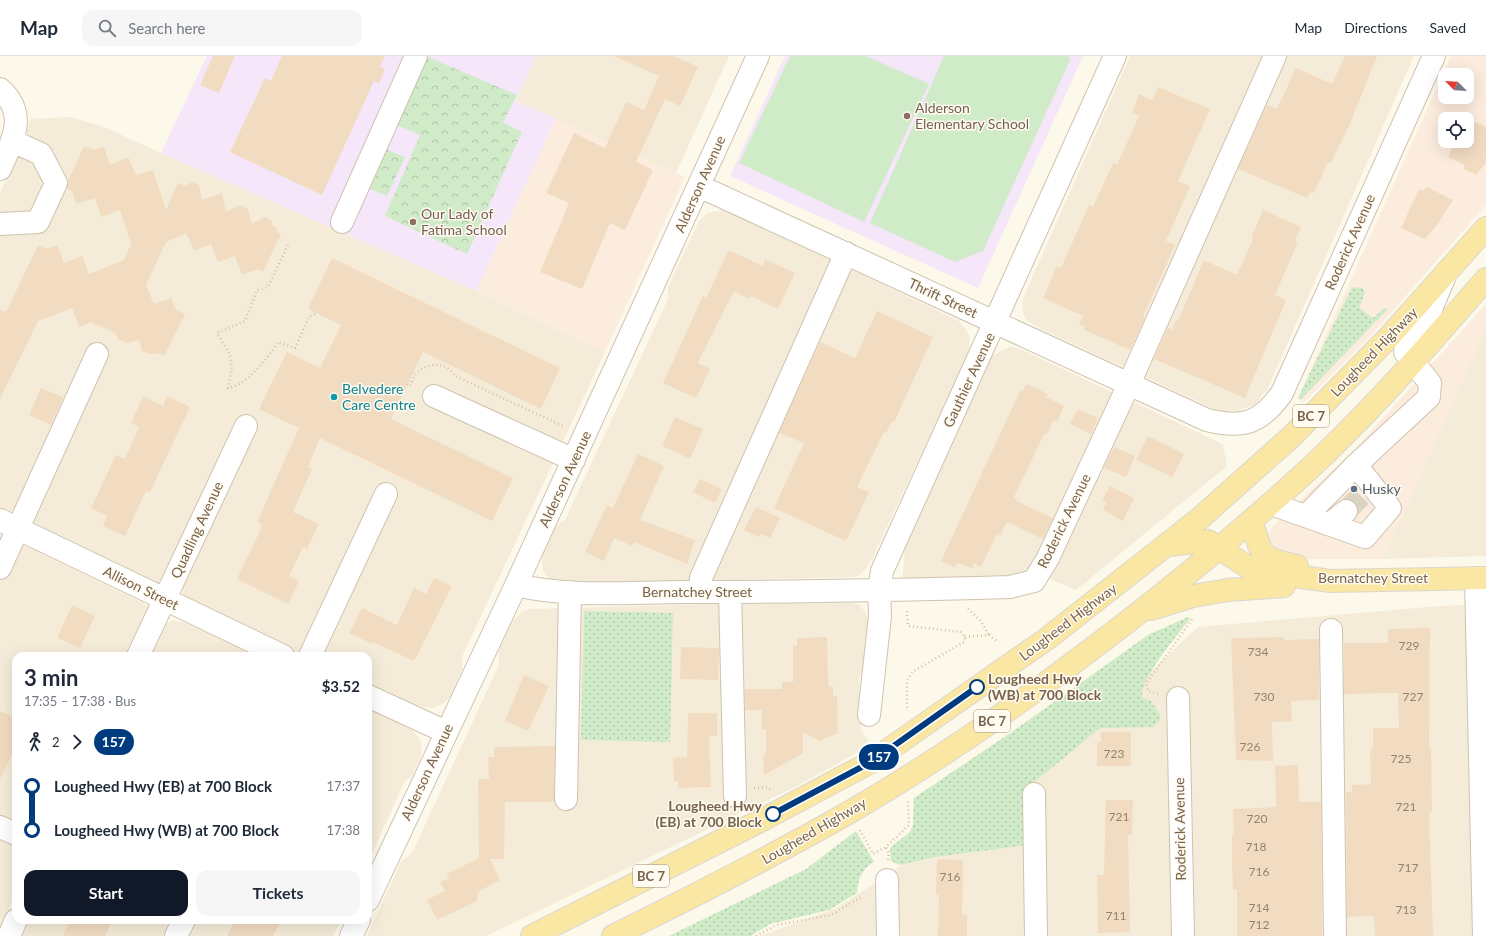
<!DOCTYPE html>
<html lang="en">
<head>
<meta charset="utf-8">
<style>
  :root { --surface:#fff; --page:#f6f6f7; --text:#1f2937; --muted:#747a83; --line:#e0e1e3; --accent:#111827 }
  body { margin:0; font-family:Lato,sans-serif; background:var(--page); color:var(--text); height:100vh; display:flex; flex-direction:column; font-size:15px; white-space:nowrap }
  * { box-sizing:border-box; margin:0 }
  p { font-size:13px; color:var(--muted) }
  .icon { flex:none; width:22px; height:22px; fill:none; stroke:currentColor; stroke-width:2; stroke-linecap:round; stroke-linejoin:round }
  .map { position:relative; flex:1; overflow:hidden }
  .sheet { position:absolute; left:12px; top:596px; width:360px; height:272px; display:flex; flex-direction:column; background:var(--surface); border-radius:12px; box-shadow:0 4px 16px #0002 }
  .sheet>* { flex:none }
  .badge { padding:0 8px; border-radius:13px; font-size:14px; line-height:26px }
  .needle { width:26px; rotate:294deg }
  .tools { position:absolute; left:1438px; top:12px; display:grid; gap:8px }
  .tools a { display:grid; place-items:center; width:36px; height:36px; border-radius:8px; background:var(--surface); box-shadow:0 4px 16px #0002; font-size:20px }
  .map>.badge { position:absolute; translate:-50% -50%; box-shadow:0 0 0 2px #fff }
  .legs { display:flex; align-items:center; gap:6px; height:44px; padding:0 12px; font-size:13px }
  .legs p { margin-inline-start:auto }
  .head { display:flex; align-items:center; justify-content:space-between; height:68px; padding:0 12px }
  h1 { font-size:22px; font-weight:700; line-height:30px }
  .action { display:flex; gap:8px; margin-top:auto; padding:8px 12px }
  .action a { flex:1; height:46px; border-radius:12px; background:var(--accent); color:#fff; font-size:16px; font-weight:700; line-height:46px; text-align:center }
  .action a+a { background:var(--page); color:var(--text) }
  ul { padding:0 12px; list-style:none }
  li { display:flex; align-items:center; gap:14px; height:44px; font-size:15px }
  li i { display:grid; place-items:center; width:6px; height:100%; margin:0 5px; background:currentColor }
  li i::after { content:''; width:10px; height:10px; margin:-5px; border:3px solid; border-radius:50%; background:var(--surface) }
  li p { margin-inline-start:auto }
  li:first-child i { background:linear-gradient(#0000 50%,currentColor 0) }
  li:last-child i { background:linear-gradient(currentColor 50%,#0000 0) }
  header { display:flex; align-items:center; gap:24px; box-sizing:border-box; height:56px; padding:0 20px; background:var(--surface); border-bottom:1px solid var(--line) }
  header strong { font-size:19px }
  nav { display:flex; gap:22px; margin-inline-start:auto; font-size:14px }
  .search { width:280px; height:36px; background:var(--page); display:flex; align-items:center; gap:10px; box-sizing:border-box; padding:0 14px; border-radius:12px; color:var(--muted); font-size:15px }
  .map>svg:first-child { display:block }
  .residential { fill:#f4ecd8 }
  .commercial { fill:#fcecde; fill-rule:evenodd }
  .education { fill:#f5e6f9 }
  .grass { fill:url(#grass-dots) }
  .park { fill:url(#park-crowns) }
  .pitch { fill:#d0ebc7 }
  .building { fill:#f2dcc1 }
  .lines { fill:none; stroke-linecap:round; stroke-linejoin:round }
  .minor-tunnel { stroke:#dbd3c3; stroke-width:22; stroke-dasharray:22 11; stroke-linecap:butt }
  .minor-casing { stroke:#cfc2af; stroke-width:24 }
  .major-casing { stroke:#dcd6d1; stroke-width:24 }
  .path { stroke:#d7c0a4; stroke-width:2.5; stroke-dasharray:1 3; stroke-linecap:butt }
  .minor { stroke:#fff; stroke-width:22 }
  .major { stroke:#fae7a4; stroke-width:22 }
  .line-1-casing { stroke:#fff; stroke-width:9 }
  .line-1 { stroke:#003b80; stroke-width:6 }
  .education-dot { fill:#8d6e63; stroke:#fffbf1; stroke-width:1.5 }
  .culture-dot { fill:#0f9aa8; stroke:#fffbf1; stroke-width:1.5 }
  .service-dot { fill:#5c6f8a; stroke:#fffbf1; stroke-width:1.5 }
  .stop-1-dot { fill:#fff; stroke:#003b80; stroke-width:2 }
  .labels { text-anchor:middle; stroke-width:3; stroke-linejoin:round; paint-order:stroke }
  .number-label { font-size:12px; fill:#96816a }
  .shield { fill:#fffbf1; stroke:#a0917e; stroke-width:1 }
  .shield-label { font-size:13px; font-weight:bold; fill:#78634d }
  .education-label { font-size:14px; fill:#785e54; stroke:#fffbf1; text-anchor:start }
  .street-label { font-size:14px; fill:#78634d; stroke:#fffbf1 }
  .culture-label { font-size:14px; fill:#0d838f; stroke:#fffbf1; text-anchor:start }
  .service-label { font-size:14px; fill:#4e5e75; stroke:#fffbf1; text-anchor:start }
  .stop-label { font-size:14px; font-weight:bold; fill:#78634d; stroke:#fffbf1; text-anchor:start }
</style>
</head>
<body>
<header>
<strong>Map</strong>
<div class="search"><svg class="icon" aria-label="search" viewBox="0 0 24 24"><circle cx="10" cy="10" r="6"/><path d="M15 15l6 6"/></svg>Search here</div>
<nav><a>Map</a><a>Directions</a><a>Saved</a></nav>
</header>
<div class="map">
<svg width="1486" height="880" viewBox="0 0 1486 880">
  <defs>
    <pattern id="grass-dots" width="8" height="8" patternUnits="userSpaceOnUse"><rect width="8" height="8" fill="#d0ebc7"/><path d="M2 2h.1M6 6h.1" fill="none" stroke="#aec2a4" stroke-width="1.8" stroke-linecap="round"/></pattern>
    <pattern id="park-crowns" width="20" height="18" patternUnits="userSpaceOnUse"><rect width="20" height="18" fill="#d0ebc7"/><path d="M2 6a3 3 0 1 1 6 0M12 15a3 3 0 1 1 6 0" fill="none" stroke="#aec2a4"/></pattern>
  </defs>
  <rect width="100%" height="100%" fill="#fcf8ea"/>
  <path class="residential" d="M536,0H729L676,117L516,45Z
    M1130,0H1414L1267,334L1255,348L1238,355L1226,356L1215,353L1043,274L1028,265L1024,260L1022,250L1024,240Z
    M70,61L104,71L161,97L476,235L605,296L465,594L462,601V613L451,640L443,648L434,652L423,651L402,644L368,629V600H316L298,598L190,548L185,543L182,537L183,529L258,365L242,357L167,521L157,529L13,460L0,458V137L26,80L30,63Z
    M721,154L745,163L959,265L965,272L970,282L968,298L872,503L866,513L856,521L572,528L552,526L543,514L542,506V498L554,472L565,464L668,243V231L699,165L707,157Z
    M1486,273V500L1383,503L1464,321Z
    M1009,291L1018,292L1223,388L1227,410L1076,534L1048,522L1034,536L1017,542H901L905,491L987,308L993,299Z
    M0,478L18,492L23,490L28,491L143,547L149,552L129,600H16V837L0,871Z
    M852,547L860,549L867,559L870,574L867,599L859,623L861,674L871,689L795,731L486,880H367L401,806L412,797L499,609V594L512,566L523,555L530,553L710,548Z
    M1486,548V880H760L835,853L996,748L1119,646L1198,571L1439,550Z
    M172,564L183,566L258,600H151L165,569Z
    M368,651L413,675L420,683L422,695L420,703L412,720L405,725L368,806Z
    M29,864H341L333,880H22Z"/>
  <path class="commercial" d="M1451,0H1486V149L1366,285L1304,346L1300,344L1298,342ZM1445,19H1467V41H1445ZM1445,63H1467V85H1445Z
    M556,63L685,121L605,296L476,235Z
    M1486,248V273L1383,503H1289L1276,501L1267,479L1273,470L1357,391Z"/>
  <path class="education" d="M207,0H536L516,45L556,63L476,235L161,97Z
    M785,0H1083L978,232L730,120Z"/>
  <path class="grass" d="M1352,231L1362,232L1365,236L1359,252L1373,262L1385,252L1388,253L1300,344L1298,342Z
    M584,555L673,557L670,686L581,684Z
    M1188,561L1190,562L1189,564C1176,581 1141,621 1142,641L1152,646L1160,659L1159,665L1153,671L1100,672L1026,733L1028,789L935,801L900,809L891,805L890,792L910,776L913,769L914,742L1019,671L1148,579Z
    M856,775L874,806C862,812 858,823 857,837L829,854L770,868L751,880H669L806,813Z"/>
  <path class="park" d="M428,1L517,39L503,66L522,76L467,198L385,160L420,79L395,68L420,11H424Z
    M383,92L405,101L387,140L370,133L373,124L368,122Z"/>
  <path class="pitch" d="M790,0H866L929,28L864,166L739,107Z
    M944,0H1067L1071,2L983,195L955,206L870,167Z"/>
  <path class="building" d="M213,0H235L219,37L200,29Z
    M282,0H385L380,11L385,13L379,28L374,25L322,139L230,96L265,22L271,25Z
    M614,0H674L698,11L680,50L665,43L636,106L653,114L625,174L610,167L582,233L540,216L569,147L546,137L574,77L605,92L626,46L644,54L659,20Z
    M1345,0H1377L1350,68L1330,108L1328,106L1314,137L1310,136L1307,142L1238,113L1267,49L1277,53L1296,12L1332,28Z
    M1158,31L1210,53L1178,125L1190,130L1166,185L1175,189L1143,261L1145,262L1130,294L1084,274L1085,271L1079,268L1083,260L1043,242L1057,210L1061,212L1089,149L1093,151L1113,107L1117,109L1139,60L1132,57L1139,38L1152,44Z
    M1466,62L1486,71V107L1476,119L1463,113L1465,109L1448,101L1456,85H1467Z
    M84,90L93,94L104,91L110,109L128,101L136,119L153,114L166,154L178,127L185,130L192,126L199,129L202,144L222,137L226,156L240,149L248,153L252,168L264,161L271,164L273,170L278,173L277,176L281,178L263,216L258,213L242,219L235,200L218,206L211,188L194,195L186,177L166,186L146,229L154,248L171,242L176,254L185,258L164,300L157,297L150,298L142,295L139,284L126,287L118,283L115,277L91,266L79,271L72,252L38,265L0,343V253L6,256L38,189L46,193L57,189L64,207L82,200L89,218L124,204L131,188L120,154L101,161L95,142L76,148L73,136L67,133L68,125Z
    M1427,131L1453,144L1437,169L1425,183L1401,172L1419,133L1423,135Z
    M1263,154L1301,171L1295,185L1298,186L1275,239L1286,244L1245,342L1154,303L1168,272L1172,274L1176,264L1178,265L1204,204L1237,219L1253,183L1251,182Z
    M729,194L762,210L765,203L795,217L778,253L751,240L749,243L734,235L698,307L710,313L696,342L663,327L703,240L706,242Z
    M332,202L560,312L541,353L423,296L391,363L513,422L492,465L320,382L308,411L312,413L293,456L319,468L307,493L303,491L289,520L299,525L288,548L237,523L260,475L262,468L257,466L299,372L259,353L287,296L320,312L341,269L308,253Z
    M877,255L933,281L894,366L892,365L886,377L884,376L857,431L869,436L846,485L774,452L804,387L779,377L820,286L855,302Z
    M1027,328L1048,338L1046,341L1064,350L1057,366L1054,364L1046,379L1044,378L1014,441L1017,443L1016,445L1053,462L1043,483L1007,466L1000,480L997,478L981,511L974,507L972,512L957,507L954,511L941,505L1000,378L1020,335L1022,336Z
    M41,332L63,341L51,369L29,359Z
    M143,340L163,350L167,340L190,351L150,436L146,435L125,480L103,470L107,460L91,452L116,399L125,403L139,371L131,367Z
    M1078,353L1098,362L1091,378L1070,368Z
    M675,361L703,373L690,403L662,390Z
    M1148,380L1184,398L1172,421L1136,404Z
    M1114,391L1135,400L1126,421L1104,412Z
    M638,398L664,410L640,464L695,484L687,508L634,486L632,490L614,482L604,505L585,496L607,449L613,452Z
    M700,423L722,433L715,447L693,436Z
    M1110,430L1134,442L1123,465L1103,454L1107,446L1102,444Z
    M756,451L780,462L770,482L761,478L759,481L744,474Z
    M434,522L452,530L414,605L373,586L372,588L349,577L362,552L397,569L414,532L426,538Z
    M72,549L95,560L80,592L57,582Z
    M1430,572L1429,691H1431L1432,756L1429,757L1433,880H1375L1374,860L1347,861L1346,736H1352V729L1371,728L1370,693H1373V672H1399L1398,637L1344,638V587H1388V573Z
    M827,581L828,626L829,631H833V640H837L838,677L819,685L803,676V697L764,719L763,700L766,699V673H762V654H745V633H782V626H793V590H797V582Z
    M1284,581V584L1319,583V644L1291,645L1292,665L1272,666L1273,705L1236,704L1231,582Z
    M681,591L719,592L718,624L680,623Z
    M524,619L549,630L528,675L505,665Z
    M0,655L16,662V691L0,723Z
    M688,657H717V680H709L711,731L678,732V725H674L673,702L687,701Z
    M1100,676H1131V710H1097V686H1101Z
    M555,690L554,746H505L504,803H490L500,824L478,836L477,845L437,864L427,844L445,835L440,826L449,822L447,818L479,802L478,723H489L488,701H494V691Z
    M1298,709L1299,746H1321L1322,880H1237V833L1233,834L1232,806V780L1234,779L1233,753L1276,751L1275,710Z
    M1106,744H1133L1132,779H1128L1130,876L1098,877L1097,819H1104Z
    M937,803L963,804L962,859H967V880H938L939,839H936Z
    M70,864H112L105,880H63Z
    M235,864H281L273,880H227Z"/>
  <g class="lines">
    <path class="minor-tunnel" d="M1346,455L1361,440"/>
    <g class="minor-casing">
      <path id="minor" d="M0,33C28,58 13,84 0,113
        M699,130L1207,364C1243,373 1261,367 1282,337L1434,0
        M342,166L416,0
        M0,168L38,166L56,127L41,98L12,85
        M434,340L574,404
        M1271,448L1365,481L1390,452L1356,409
        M1306,460L1356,409L1429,341L1430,327L1405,296L1407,288L1428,260L1444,222
        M0,464L283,600
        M1330,468L1346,455
        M0,512L97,298
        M1476,522L1484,880
        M516,529C571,542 630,536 685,536C794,536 902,534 1010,531L1034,525L1048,502L1129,328L1275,0
        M700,536L701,522L846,197
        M730,536L735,740
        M1331,574L1335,880
        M138,600L246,370
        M310,600L386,438
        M368,640L446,676
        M1178,642L1183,880
        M869,659L880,560L879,534L882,515L1115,0
        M1034,738L1036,880
        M566,743L570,536
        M0,771L16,778
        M887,824L888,880
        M368,844L516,529L758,0
        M9,880L16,864
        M176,880L184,864
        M351,880L359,864"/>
    </g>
    <g class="major-casing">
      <path id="major" d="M1252,466C1262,501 1260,502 1297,510
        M1168,489L1208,485L1251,513L1264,518L1294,520L1331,525L1486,522
        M1151,553L1193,540L1228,534L1284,530
        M532,880L766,762L871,706L1048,582L1198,464L1291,381L1388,282L1486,172
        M613,880C692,841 771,801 848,757C945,701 1038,635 1127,566C1195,513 1262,458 1325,398C1382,343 1434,283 1486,223"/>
    </g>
    <path class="path" d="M288,189L268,231L257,234L245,265L217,277L230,299L232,311L228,332C247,329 268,302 278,286L295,292L309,261L317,257
      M407,328L410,330C412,325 414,319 418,316C430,305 447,307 455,320L565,371
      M968,553L981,565L989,579
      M907,555L908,570L961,576L965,581L964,586L912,616L907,625V655
      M965,581L989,579L998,586
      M1158,638L1148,635L1146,628L1193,562
      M754,732L767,731L772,735
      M860,774L873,798L886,791
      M888,804L889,797L886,791L909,769L908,745
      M756,880L777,869L831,859L861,841"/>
    <use href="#minor" class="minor"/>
    <use href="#major" class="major"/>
  </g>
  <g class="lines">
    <g class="line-1-casing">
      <path id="line-1" d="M773,758L871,706L977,631"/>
    </g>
    <use href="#line-1" class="line-1"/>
  </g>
  <g class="education-dot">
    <circle cx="907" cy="60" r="4"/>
    <circle cx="413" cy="166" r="4"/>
  </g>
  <circle class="culture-dot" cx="334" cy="341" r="4"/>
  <circle class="service-dot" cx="1354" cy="433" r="4"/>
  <g class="stop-1-dot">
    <circle cx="977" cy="631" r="7"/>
    <circle cx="773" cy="758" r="7"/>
  </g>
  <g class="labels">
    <g class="number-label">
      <text x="1409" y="594">729</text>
      <text x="1258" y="600">734</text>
      <text x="1264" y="645">730</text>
      <text x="1413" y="645">727</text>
      <text x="1250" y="695">726</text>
      <text x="1114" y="702">723</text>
      <text x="1401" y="707">725</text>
      <text x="1406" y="755">721</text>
      <text x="1119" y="765">721</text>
      <text x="1257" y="767">720</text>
      <text x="1256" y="795">718</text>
      <text x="1408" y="816">717</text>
      <text x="1259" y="820">716</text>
      <text x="950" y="825">716</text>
      <text x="1259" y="856">714</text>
      <text x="1406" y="858">713</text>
      <text x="1116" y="864">711</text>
      <text x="1259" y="873">712</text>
    </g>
    <g class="shield">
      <rect x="1293" y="349" width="36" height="22" rx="3"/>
      <rect x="974" y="654" width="36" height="22" rx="3"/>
      <rect x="633" y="809" width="36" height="22" rx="3"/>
    </g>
    <g class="shield-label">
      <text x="1311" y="365">BC 7</text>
      <text x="992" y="670">BC 7</text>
      <text x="651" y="825">BC 7</text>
    </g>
    <g class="education-label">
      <text x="915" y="57">Alderson<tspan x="915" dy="16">Elementary School</tspan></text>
      <text x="421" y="163">Our Lady of<tspan x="421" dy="16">Fatima School</tspan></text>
    </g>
    <g class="street-label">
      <text transform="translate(700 128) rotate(-66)" y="5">Alderson Avenue</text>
      <text transform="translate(1350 186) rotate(-66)" y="5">Roderick Avenue</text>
      <text transform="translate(943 242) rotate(25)" y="5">Thrift Street</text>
      <text transform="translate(1374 296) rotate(-46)" y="5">Lougheed Highway</text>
      <text transform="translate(969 324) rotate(-65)" y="5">Gauthier Avenue</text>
      <text transform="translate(565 423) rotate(-65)" y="5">Alderson Avenue</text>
      <text transform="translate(1064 465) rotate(-64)" y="5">Roderick Avenue</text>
      <text transform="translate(197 474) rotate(-65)" y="5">Quadling Avenue</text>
      <text x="1373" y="527">Bernatchey Street</text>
      <text transform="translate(141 532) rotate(26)" y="5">Allison Street</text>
      <text x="697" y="541">Bernatchey Street</text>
      <text transform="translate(1068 566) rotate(-37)" y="5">Lougheed Highway</text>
      <text transform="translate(427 716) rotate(-65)" y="5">Alderson Avenue</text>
      <text transform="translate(1180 773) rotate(-91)" y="5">Roderick Avenue</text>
      <text transform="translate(814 775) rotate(-30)" y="5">Lougheed Highway</text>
    </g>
    <g class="culture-label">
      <text x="342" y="338">Belvedere<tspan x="342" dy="16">Care Centre</tspan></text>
    </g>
    <g class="service-label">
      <text x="1362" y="438">Husky</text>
    </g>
    <g class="stop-label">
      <text x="988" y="628">Lougheed Hwy<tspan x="988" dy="16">(WB) at 700 Block</tspan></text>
      <text x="762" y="755" text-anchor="end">Lougheed Hwy<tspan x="762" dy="16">(EB) at 700 Block</tspan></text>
    </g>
  </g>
</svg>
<div class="tools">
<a><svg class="needle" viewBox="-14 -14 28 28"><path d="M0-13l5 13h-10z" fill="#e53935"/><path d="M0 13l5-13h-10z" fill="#747a83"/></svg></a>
<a><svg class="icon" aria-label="locate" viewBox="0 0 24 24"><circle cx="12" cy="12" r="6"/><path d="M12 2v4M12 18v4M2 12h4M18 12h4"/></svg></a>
</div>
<b class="badge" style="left:879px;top:701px;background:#003b80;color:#fff">157</b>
<section class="sheet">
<div class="head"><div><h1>3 min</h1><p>17:35 – 17:38 · Bus</p></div><b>$3.52</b></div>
<div class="legs"><svg class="icon" aria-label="walk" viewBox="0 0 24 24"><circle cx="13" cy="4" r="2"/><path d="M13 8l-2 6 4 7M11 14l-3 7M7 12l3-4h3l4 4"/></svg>2<svg class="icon" aria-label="forward" viewBox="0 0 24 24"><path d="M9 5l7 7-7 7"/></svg><b class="badge" style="background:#003b80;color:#fff">157</b></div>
<ul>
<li><i style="color:#003b80"></i><b>Lougheed Hwy (EB) at 700 Block</b><p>17:37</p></li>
<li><i style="color:#003b80"></i><b>Lougheed Hwy (WB) at 700 Block</b><p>17:38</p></li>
</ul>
<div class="action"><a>Start</a><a>Tickets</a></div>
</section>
</div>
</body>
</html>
